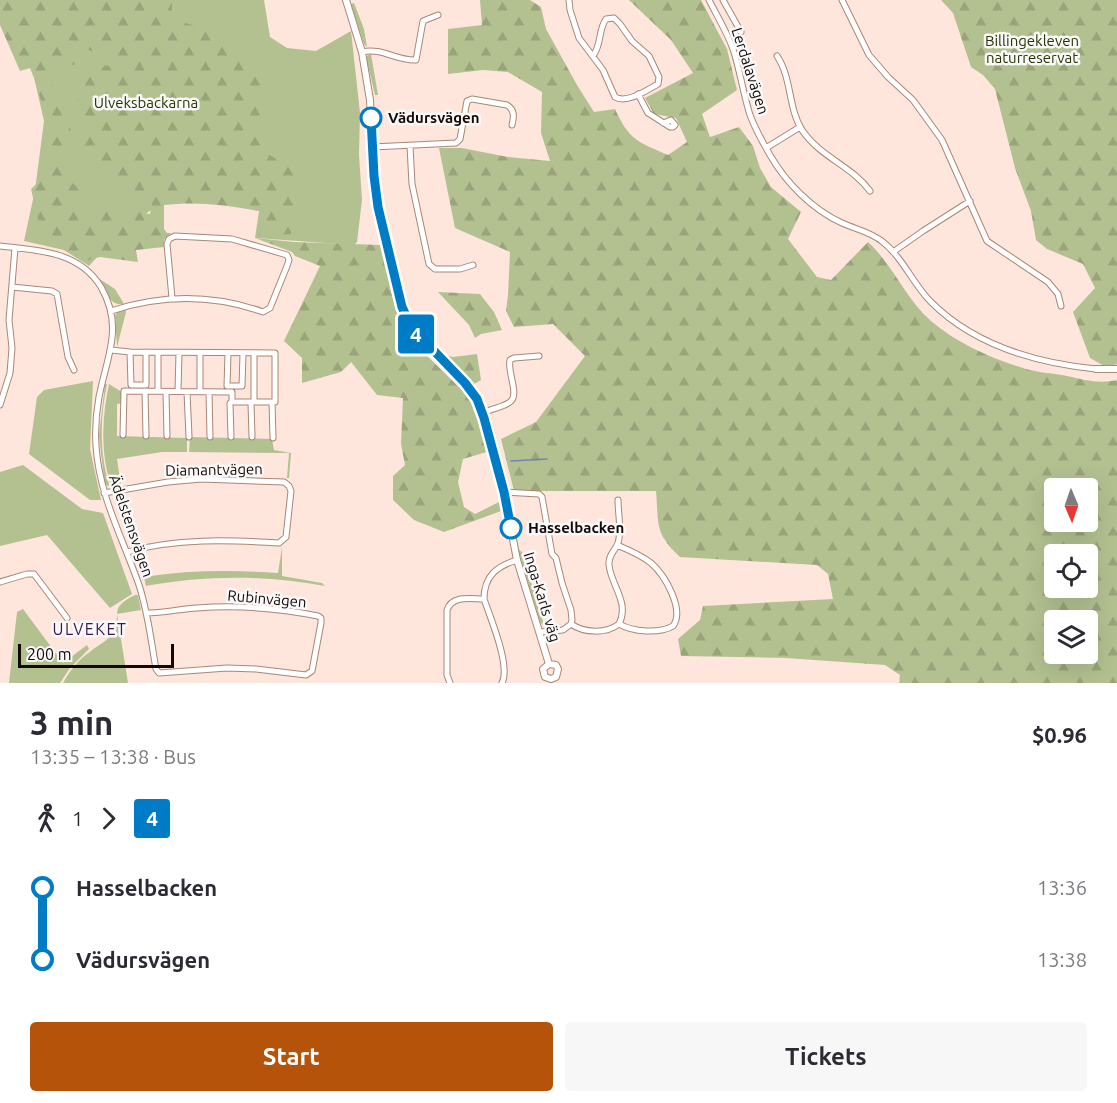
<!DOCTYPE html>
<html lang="en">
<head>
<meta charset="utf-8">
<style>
  :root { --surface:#fff; --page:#f7f7f7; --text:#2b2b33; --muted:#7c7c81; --accent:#b45309 }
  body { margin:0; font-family:Ubuntu,sans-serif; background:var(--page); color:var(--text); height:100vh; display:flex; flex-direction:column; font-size:22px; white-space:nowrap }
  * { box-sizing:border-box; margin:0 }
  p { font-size:20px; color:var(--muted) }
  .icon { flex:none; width:33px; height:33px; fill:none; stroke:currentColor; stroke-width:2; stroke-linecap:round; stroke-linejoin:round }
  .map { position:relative; height:683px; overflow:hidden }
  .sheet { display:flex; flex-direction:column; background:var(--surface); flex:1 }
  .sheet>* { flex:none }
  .badge { padding:0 12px; border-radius:4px; font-size:21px; line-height:39px }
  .needle { width:39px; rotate:178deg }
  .tools { position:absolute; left:1044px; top:478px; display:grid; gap:12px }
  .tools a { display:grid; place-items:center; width:54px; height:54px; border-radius:6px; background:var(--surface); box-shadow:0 6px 24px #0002; font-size:30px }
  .scale { position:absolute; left:18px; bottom:15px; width:156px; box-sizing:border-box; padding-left:6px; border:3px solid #140804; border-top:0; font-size:16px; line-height:21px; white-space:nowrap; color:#140804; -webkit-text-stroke:4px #f9f9f9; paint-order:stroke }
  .map>.badge { position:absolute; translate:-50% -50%; box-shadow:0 0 0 3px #fff }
  .legs { display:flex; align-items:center; gap:9px; height:66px; padding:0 30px; font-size:20px }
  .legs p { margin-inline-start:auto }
  .headline { display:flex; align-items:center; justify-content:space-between; height:102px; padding:0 30px }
  h1 { font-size:33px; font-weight:700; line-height:45px }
  .button { display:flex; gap:12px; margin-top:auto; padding:12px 30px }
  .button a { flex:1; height:69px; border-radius:6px; background:var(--accent); color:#fff; font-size:24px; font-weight:700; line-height:69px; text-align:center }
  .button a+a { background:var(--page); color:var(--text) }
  ul { padding:0 30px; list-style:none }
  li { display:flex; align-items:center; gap:21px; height:72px; font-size:22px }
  li i { display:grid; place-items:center; width:9px; height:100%; margin:0 8px; background:currentColor }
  li i::after { content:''; width:15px; height:15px; margin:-8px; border:4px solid; border-radius:50%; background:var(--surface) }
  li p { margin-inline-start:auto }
  li:first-child i { background:linear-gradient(#0000 50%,currentColor 0) }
  li:last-child i { background:linear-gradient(currentColor 50%,#0000 0) }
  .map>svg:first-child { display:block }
  .green { fill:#b3c191 }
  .forest { fill:url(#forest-firs); fill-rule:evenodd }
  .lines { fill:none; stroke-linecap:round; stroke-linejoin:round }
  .stream { stroke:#7586ad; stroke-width:1.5 }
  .minor-casing { stroke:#aa8677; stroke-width:7 }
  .tertiary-casing { stroke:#aa8677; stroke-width:8 }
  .minor { stroke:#fff; stroke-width:5 }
  .tertiary { stroke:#fff; stroke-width:6 }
  .line-1-casing { stroke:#fff; stroke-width:14 }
  .line-1 { stroke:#007cc6; stroke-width:9 }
  .stop-1-dot { fill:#fff; stroke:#007cc6; stroke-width:3 }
  .labels { text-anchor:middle; stroke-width:5; stroke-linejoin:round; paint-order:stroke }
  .park-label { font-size:15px; fill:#2a3402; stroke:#f9f9f9 }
  .street-label { font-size:15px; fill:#140804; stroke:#f9f9f9 }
  .stop-label { font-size:15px; font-weight:bold; fill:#140804; stroke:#f9f9f9; text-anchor:start }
  .neighbourhood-label { font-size:16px; letter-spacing:1.5px; fill:#381951; stroke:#f9f9f9 }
</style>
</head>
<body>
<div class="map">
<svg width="1117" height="683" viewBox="0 0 1117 683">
  <defs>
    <pattern id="forest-firs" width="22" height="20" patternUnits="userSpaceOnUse" patternTransform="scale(1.5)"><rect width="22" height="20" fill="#b3c191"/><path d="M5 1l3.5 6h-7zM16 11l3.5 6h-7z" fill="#99a47b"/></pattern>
  </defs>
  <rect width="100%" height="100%" fill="#fee6dc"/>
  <path class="green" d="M0,0H264L270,37L287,48L316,51L351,31L360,113L359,155L362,200L357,242L354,245L255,238L259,211C230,205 195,198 165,204C142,210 105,248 89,266L64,250L24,241L35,190L44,121L33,73Z
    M354,3L364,29L367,47L364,44L351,4Z
    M371,54L378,95H375L367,61V56Z
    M98,278L115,289L124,304C108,307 106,288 98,278Z
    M125,309L126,312L117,347L115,316L117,312Z
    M93,381L90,449L101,500H90L29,454L37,397L44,390Z
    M105,384H107C100,418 99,454 110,487L105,484L104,479L99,435Z
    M109,384L122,392L123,403L117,404V436L187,438V452H162L117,459L121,486L116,487L111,485C100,452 102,417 109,384Z
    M490,414L491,417L510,488L505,484L489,421Z
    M190,437L272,439L274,450L291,453L289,478H287L289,453L189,452Z
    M23,465L82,509L103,513L132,594L110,608L47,535L0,546V472Z
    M282,547V576L322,583L325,586C264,575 206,575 146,586L144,577C189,570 233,570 278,573Z
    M518,549L522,552L545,628L540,622Z
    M135,595H138L141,610L117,614L128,683H63C70,670 79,659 91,651C98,645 108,641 113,632C123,613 107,609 135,595Z
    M23,609L63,663L87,645L89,649L70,668L60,683H9L17,612Z"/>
  <path class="forest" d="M0,0H172V18L234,40L261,74L265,152L301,174L291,234L259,236V211C227,205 196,201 164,205V229L167,233H171L164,240V247L136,250L138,262L100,257L85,261L64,250L50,246L38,219L31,189L48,173L52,140L36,83L30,68L20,71L0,25ZM81,47L105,56L116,66L98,65L85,75L77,97L87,134L72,133L44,63L74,65ZM69,151L94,157L98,174L153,199L150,214L126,210L101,201L93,227L79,216L86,193C65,180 65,174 69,151Z
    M480,0H530L541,7L546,29L577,85L594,112L615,109C629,140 638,142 668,155L687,142L676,118L654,114L645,98L693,73L671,40L629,0H701L727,49L737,90L702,114L710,137L739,127L753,146L760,168L771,187L801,212L788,239L817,277L831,280L868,242C893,265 905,298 931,321C958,344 993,359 1026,369C1039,373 1054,373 1067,376C1085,380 1099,384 1117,380V683H899L900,675L885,665L786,658L681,656L678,639L700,620L703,606L833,599L828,574L817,565L680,557C654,532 659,526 656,491H514L501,439L536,422L585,356L553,324L514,327L506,311L508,295L510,252L455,228L439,148H462L508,157L550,161L541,133L542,92L508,72L483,70L448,74V29L482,25ZM1054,489H1088V522H1054ZM1054,555H1088V588H1054ZM1054,621H1088V654H1054Z
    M941,0H1117V364L1106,367L1090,358L1073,312L1095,288L1083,264L1047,249L1036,240L1031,211L1015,168L995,89L983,75L971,67L953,13Z
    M255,238L294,242L380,245L393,299L406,332L418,347L469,397L490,451L463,459L458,482L464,507L475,514L501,501V511L444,532L414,520L393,500V476L405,465L401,444L403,398L377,395L351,362L341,372L302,383V358L284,341L320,266L295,256L292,252Z
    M438,292L480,294L494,312L502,330L481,334L475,338L469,325Z
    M477,354L481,380L474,384L445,355L453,357Z"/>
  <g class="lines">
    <path class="stream" d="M511,461L547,459"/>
    <g class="minor-casing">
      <path id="minor" d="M569,0L570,10L579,38L603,70L615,97C627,104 647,90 658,84L659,77L649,56L632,41L620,24L614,18L606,19C598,30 602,44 593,56
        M709,0C717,16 727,32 733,49C740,70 743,93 750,115C755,128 763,143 770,155C786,183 813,210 842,223C855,229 871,232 883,242C903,258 913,284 931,302C974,345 1036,363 1096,369
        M723,0L741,32
        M842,0L869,55L888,77L913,100L942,140L987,241L1048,282L1058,294L1061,306
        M362,52C382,47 396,61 416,60L423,21L438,15
        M777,56C792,78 788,108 802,130C821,158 852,166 870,191
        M638,94L648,113L670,127H673L675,125L671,120L663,123
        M410,146L412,184L429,264L435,269H460L473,265
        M372,147L456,143L460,139L467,101L472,99L507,105C515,110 514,117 512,125
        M766,148L800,127
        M0,246C37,250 79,251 101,287C124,327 107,356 99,397C96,413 95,430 96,446C99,495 123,539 139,585C148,612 151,641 156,669L159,673L227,668L256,669L306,675L312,671L321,623V618L318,616C278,608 237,605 197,608C180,609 163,613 146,613
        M893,252L923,231L970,201
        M12,287L52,291L57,294L68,357L74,370
        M111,311C163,294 212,294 263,312L270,308L287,266L289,260L287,255L232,239L175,236L169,239L167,244L172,298
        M111,350L130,352L275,353V402H232V392L124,391L123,435
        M130,352L131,385H146V352
        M228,354L227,386H242L243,354
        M145,391L146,436
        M158,391V353
        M178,391L179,353
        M200,391V353
        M166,392L167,436
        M187,392L189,437
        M209,392L210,437
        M254,402V354
        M272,402L273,438
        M251,403L252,437
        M0,405L10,373L12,348L9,320L15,248
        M483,413C491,409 503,407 510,402C520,395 507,372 510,360L514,358L539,356
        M231,437L230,403L232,402
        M504,492L539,494L542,497L552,554L556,558L562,583L571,610L572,620L571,624
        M104,493L168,482L201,479L284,482L289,486L291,491L286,537L279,543C229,540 176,538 127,552
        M617,545C629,550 641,555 651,563C665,575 685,610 673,626C659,634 633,632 619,624
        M0,582L27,574H34L67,618
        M540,632L563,630L571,624C584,633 606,634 619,624C630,603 611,585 609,565C608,555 615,551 618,543C622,531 618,514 618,500
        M450,683L447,675V610C452,595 470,599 484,599
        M502,683C511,666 490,617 484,599C484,576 497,566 517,560"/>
    </g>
    <g class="tertiary-casing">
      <path id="tertiary" d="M346,0L362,52L370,100L374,176L378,207L402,307L412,328L465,383L477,399L483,413L504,492L517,560L549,664
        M1096,369H1117
        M549,664L556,665L558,669L556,677L551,679
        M549,664L543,669L545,677L551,679"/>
    </g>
    <use href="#minor" class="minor"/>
    <use href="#tertiary" class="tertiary"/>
  </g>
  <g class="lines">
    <g class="line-1-casing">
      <path id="line-1" d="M371,118L374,176L378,207L402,307L412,328L465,383L477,399L484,418L504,492L511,528"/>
    </g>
    <use href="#line-1" class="line-1"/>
  </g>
  <g class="stop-1-dot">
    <circle cx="371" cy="118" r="10"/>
    <circle cx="511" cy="528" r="10"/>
  </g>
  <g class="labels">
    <g class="park-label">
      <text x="1032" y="46">Billingekleven<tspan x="1032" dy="17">naturreservat</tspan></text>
      <text x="146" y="108">Ulveksbackarna</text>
    </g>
    <g class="street-label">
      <text transform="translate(750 71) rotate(72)" y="5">Lerdalavägen</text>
      <text transform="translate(214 470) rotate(-1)" y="5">Diamantvägen</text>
      <text transform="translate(131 526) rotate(71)" y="5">Ädelstensvägen</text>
      <text transform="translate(542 597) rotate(73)" y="5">Inga-Karls väg</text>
      <text transform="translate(267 599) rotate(5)" y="5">Rubinvägen</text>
    </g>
    <g class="stop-label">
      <text x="388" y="123">Vädursvägen</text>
      <text x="528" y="533">Hasselbacken</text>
    </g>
    <g class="neighbourhood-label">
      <text x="90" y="635">ULVEKET</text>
    </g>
  </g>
</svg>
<div class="tools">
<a><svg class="needle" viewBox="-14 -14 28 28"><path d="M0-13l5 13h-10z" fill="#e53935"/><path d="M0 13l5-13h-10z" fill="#7c7c81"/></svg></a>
<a><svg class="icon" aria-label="locate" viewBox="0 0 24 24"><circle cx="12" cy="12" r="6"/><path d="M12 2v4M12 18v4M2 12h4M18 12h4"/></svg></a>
<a><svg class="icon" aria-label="layers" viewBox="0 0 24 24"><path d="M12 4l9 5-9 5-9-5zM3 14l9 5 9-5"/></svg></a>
</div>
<div class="scale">200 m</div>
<b class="badge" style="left:416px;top:334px;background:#007cc6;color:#fff">4</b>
</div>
<section class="sheet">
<div class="headline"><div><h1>3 min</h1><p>13:35 – 13:38 · Bus</p></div><b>$0.96</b></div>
<div class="legs"><svg class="icon" aria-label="walk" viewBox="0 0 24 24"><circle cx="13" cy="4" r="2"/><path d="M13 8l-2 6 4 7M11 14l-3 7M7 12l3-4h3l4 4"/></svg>1<svg class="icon" aria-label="forward" viewBox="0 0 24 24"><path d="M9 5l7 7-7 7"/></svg><b class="badge" style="background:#007cc6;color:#fff">4</b></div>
<ul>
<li><i style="color:#007cc6"></i><b>Hasselbacken</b><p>13:36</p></li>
<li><i style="color:#007cc6"></i><b>Vädursvägen</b><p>13:38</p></li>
</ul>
<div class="button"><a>Start</a><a>Tickets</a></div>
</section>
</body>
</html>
